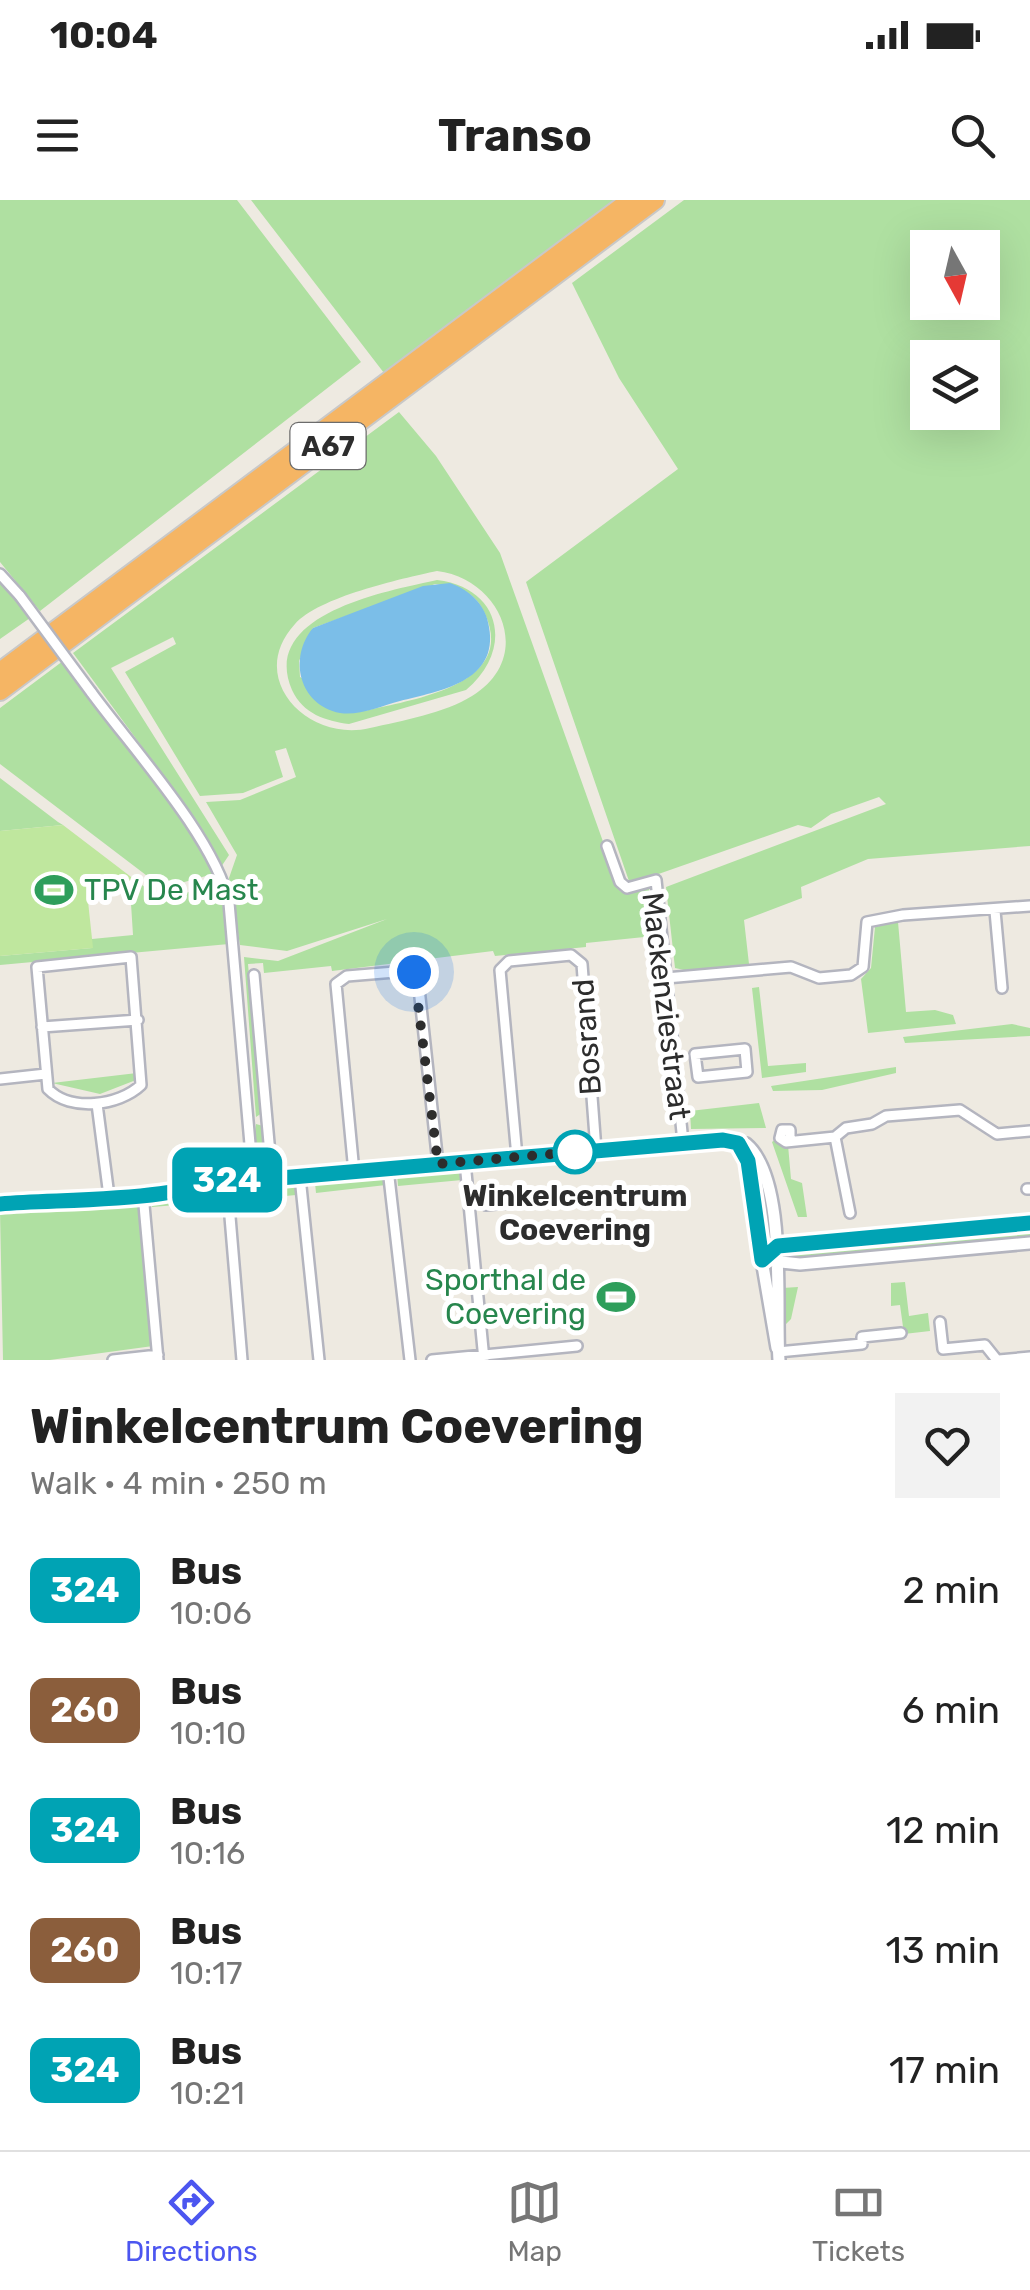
<!DOCTYPE html>
<html lang="en">
<head>
<meta charset="utf-8">
<style>
  :root { --surface:#fff; --page:#f2f2f2; --text:#222; --muted:#767676; --line:#e0e0e0; --accent:#4c56f0 }
  body { margin:0; font-family:Rubik,sans-serif; background:var(--page); color:var(--text); height:100vh; display:flex; flex-direction:column; font-size:38px; white-space:nowrap }
  * { box-sizing:border-box; margin:0 }
  p { font-size:32px; color:var(--muted) }
  .icon { flex:none; width:55px; height:55px; fill:none; stroke:currentColor; stroke-width:2; stroke-linecap:round; stroke-linejoin:round }
  .map { position:relative; height:1160px; overflow:hidden }
  .drawer { display:flex; flex-direction:column; background:var(--surface); flex:1 }
  .drawer>* { flex:none }
  .badge { padding:0 20px; border-radius:15px; font-size:35px; line-height:65px }
  .needle { width:65px; rotate:172deg }
  .tools { position:absolute; left:910px; top:30px; display:grid; gap:20px }
  .tools a { display:grid; place-items:center; width:90px; height:90px; border-radius:0px; background:var(--surface); box-shadow:0 10px 40px #0002; font-size:50px }
  .you { position:absolute; width:50px; height:50px; margin:-25px; border:8px solid #fff; border-radius:50%; background:#1a73e8; box-shadow:0 0 0 15px #1a73e833 }
  .map>.badge { position:absolute; translate:-50% -50%; box-shadow:0 0 0 5px #fff }
  .round { display:grid; place-items:center; flex:none; width:105px; height:105px; border-radius:0px; background:var(--page) }
  .overview { display:flex; align-items:center; justify-content:space-between; height:170px; padding:0 30px }
  h1 { font-size:48px; font-weight:700; line-height:75px }
  ul { padding:0; list-style:none }
  li { display:flex; align-items:center; gap:30px; height:120px; padding:0 30px }
  li div { flex:1 }
  li b { display:block; font-size:38px }
  li em { font-style:normal }
  li .badge { min-width:110px; font-weight:700; text-align:center }
  .status { display:flex; justify-content:space-between; align-items:center; height:70px; padding:0 50px; background:var(--surface); direction:ltr }
  .status svg { height:28px; fill:currentColor }
  header { display:flex; justify-content:space-between; align-items:center; height:130px; padding:0 30px; background:var(--surface); font-size:45px; font-weight:700 }
  .menu { display:flex; justify-content:space-around; align-items:center; height:140px; border-top:2px solid var(--line); background:var(--surface); font-size:28px; color:var(--muted) }
  .menu a { display:grid; justify-items:center; gap:5px }
  .menu .current { color:var(--accent) }
  .map>svg:first-child { display:block }
  .green { fill:#afe0a1; fill-rule:evenodd }
  .pitch { fill:#bfe79e }
  .water { fill:#7bbee8 }
  .lines { fill:none; stroke-linecap:round; stroke-linejoin:round }
  .minor-casing { stroke:#b4b5bf; stroke-width:14 }
  .tertiary-casing { stroke:#b4b5bf; stroke-width:16 }
  .motorway-casing { stroke:#c8c8c8; stroke-width:22 }
  .minor { stroke:#fff; stroke-width:9 }
  .tertiary { stroke:#fff; stroke-width:11 }
  .motorway { stroke:#f5b564; stroke-width:18 }
  .minor-bridge-casing { stroke:#b4b5bf; stroke-width:14; stroke-linecap:butt }
  .minor-bridge { stroke:#fff; stroke-width:9 }
  .line-casing { stroke:#fff; stroke-width:22 }
  .line { stroke:#00a3b4; stroke-width:15 }
  .walk { stroke:#2d2d2d; stroke-width:10; stroke-dasharray:0 18 }
  .stop-dot { fill:#fff; stroke:#00a3b4; stroke-width:5 }
  .labels { text-anchor:middle; stroke-width:10; stroke-linejoin:round; paint-order:stroke }
  .shield { fill:#fff; stroke:#6c6c6c; stroke-width:2.5 }
  .shield-label { font-size:28px; font-weight:bold; fill:#2d2d2d }
  .leisure-label { font-size:30px; fill:#27864d; stroke:#fff; text-anchor:start }
  .street-label { font-size:30px; fill:#2d2d2d; stroke:#fff }
  .stop-label { font-size:30px; font-weight:bold; fill:#2d2d2d; stroke:#fff }
</style>
</head>
<body>
<div class="status"><b>10:04</b><svg viewBox="0 0 49 12"><path d="M0 12V9h3v3zM5 12V6h3v6zM10 12V3h3v9zM15 12V0h3v12zM26 1h20v11H26zM47 4h2v5h-2z"/></svg></div>
<header><svg class="icon" aria-label="menu" viewBox="0 0 24 24"><path d="M4 6h16M4 12h16M4 18h16"/></svg>Transo<svg class="icon" aria-label="search" viewBox="0 0 24 24"><circle cx="10" cy="10" r="6"/><path d="M15 15l6 6"/></svg></header>
<div class="map">
<svg width="1030" height="1160" viewBox="0 0 1030 1160">
  <rect width="100%" height="100%" fill="#eeeae1"/>
  <path class="green" d="M0,0H237L361,162L40,411L0,362Z
    M251,0H615L384,173Z
    M684,0H1030V646L868,659L801,687L802,698L744,720L749,764L693,772L675,768L666,687L886,604L879,597L831,614L811,628L798,625L630,684L526,382L678,269L619,178L572,83ZM928,48H982V102H928ZM928,158H982V212H928Z
    M399,212L436,256L500,353L621,692L649,688L654,736L586,743V747L495,756L493,751L332,771L331,766L264,773L263,763L248,764L262,913L256,917L244,757L278,761L387,719L287,751L240,745L229,678L237,655L206,602L240,600L296,577L286,548L275,551L283,577L243,593L200,596L125,472L176,444L173,437L111,468L229,655L221,667L198,623L73,453ZM437,371C502,379 535,458 472,496C445,513 401,521 370,528C308,543 245,478 295,424C319,397 400,379 437,371Z
    M0,380L30,418L0,439Z
    M437,380C502,388 514,450 466,490L349,524C326,521 303,514 292,490C259,414 387,391 437,380ZM435,384C458,386 475,391 485,414C518,486 409,500 364,511L300,477L299,461L313,428Z
    M63,461L196,637L213,674L163,688L0,564V508Z
    M0,578L58,622L63,625L0,631Z
    M139,683L162,699L219,684L229,744L0,765V756L92,748V739L133,735L130,688Z
    M898,722L906,812L935,810L953,815L956,824L868,833L861,779L871,768L875,727Z
    M759,787L768,866L806,863V872L762,878L752,788Z
    M1012,824L1030,828V836L905,843L903,837Z
    M896,867V873L822,890L773,891L771,886Z
    M137,873L136,880L100,894L52,883Z
    M759,903L766,928L691,929L690,911Z
    M256,924L263,926L265,955H276L278,971C258,960 252,947 256,924Z
    M777,938L788,945L791,979L802,983L807,1017H798L772,942Z
    M461,968L462,980L398,986L397,974Z
    M254,974L279,984L294,983L296,995L233,1001L232,987Z
    M385,976L386,985L316,993L315,983Z
    M225,990V1001L152,1007L150,997Z
    M135,999L141,1002L153,1146L50,1160H3L0,1011Z
    M1030,1026V1038L788,1060L783,1056L786,1050Z
    M905,1082L909,1116L928,1113L930,1131L904,1134L900,1105L891,1106V1083Z
    M798,1087L791,1119L784,1126L782,1088Z"/>
  <path class="pitch" d="M63,625L139,683L130,688L87,692L93,748L0,756V631Z"/>
  <path class="water" d="M450,383C470,390 486,405 489,427C499,482 439,491 400,501C381,506 359,516 340,513C299,505 288,458 313,428L423,386Z"/>
  <g class="lines">
    <g class="minor-casing">
      <path id="minor" d="M0,374L20,396
        M91,492C132,548 215,638 229,703L252,967
        M607,646L620,682L627,688L656,680L683,942
        M995,711L1002,788
        M131,757L141,885C119,906 70,912 48,889L37,767Z
        M254,775L270,954
        M666,778L791,767L819,778L851,775L863,767L867,722L903,715L1030,706
        M42,827L138,820
        M745,849L747,872L698,877L695,854Z
        M0,879L46,874
        M97,904L109,996
        M835,937L850,1013
        M790,940V930H782L780,938L786,942L835,937L846,928L872,924L886,916L960,910L997,934L1030,931
        M517,957L500,770L509,761L571,755L582,764L596,950
        M465,962L484,1160
        M388,969L410,1160
        M354,972L336,784L347,776L407,771L418,779L438,964
        M300,977L319,1160
        M227,981L242,1160
        M1027,989H1030
        M143,994L158,1160
        M486,1005L540,1000
        M940,1122L943,1149L985,1145L997,1160
        M778,1152L862,1144V1137L901,1133
        M113,1160L158,1155
        M432,1160L577,1146
        M999,1160L1030,1157"/>
    </g>
    <g class="tertiary-casing">
      <path id="tertiary" d="M737,943L748,961L762,1060L800,1064L1030,1043
        M0,1004C76,998 186,1004 252,967L280,978L703,940L746,944C788,979 775,1110 779,1160
        M778,1046L1030,1023
        M777,1148L762,1060L778,1046"/>
    </g>
    <g class="motorway-casing">
      <path id="motorway" d="M0,472L631,0
        M0,491L655,0"/>
    </g>
    <use href="#minor" class="minor"/>
    <use href="#tertiary" class="tertiary"/>
    <use href="#motorway" class="motorway"/>
    <g class="minor-bridge-casing">
      <path id="minor-bridge" d="M20,396L91,492"/>
    </g>
    <use href="#minor-bridge" class="minor-bridge"/>
  </g>
  <g class="lines">
    <g class="line-casing">
      <path id="line" d="M0,1004C76,998 185,1004 252,967L280,978L723,940L738,943L748,961L762,1060L778,1046L1030,1023"/>
    </g>
    <use href="#line" class="line"/>
    <path class="walk" d="M414,772L438,964L575,952"/>
  </g>
  <defs>
    <g id="stadium-bare" transform="scale(3)"><path d="M0-5a6.5 5 0 1 0 0 10a6.5 5 0 1 0 0-10ZM-3.5-1.8h7v3.6h-7Z" fill="#2e9e5b" stroke="#fff" stroke-width="2.5" paint-order="stroke"/></g>
  </defs>
  <g fill-rule="evenodd">
    <use href="#stadium-bare" x="54" y="690"/>
    <use href="#stadium-bare" x="616" y="1097"/>
  </g>
  <circle class="stop-dot" cx="575" cy="952" r="20"/>
  <g class="labels">
    <rect class="shield" x="290.5" y="223" width="75" height="46" rx="8"/>
    <g class="shield-label">
      <text x="328" y="256">A67</text>
    </g>
    <g class="leisure-label">
      <text x="84" y="700">TPV De Mast</text>
      <text x="586" y="1090" text-anchor="end">Sporthal de<tspan x="586" dy="34">Coevering</tspan></text>
    </g>
    <g class="street-label">
      <text transform="translate(666 806) rotate(83)" y="10">Mackenziestraat</text>
      <text transform="translate(587 837) rotate(-94)" y="10">Bosrand</text>
    </g>
    <g class="stop-label">
      <text x="575" y="1006">Winkelcentrum<tspan x="575" dy="34">Coevering</tspan></text>
    </g>
  </g>
</svg>
<div class="tools">
<a><svg class="needle" viewBox="-14 -14 28 28"><path d="M0-13l5 13h-10z" fill="#e53935"/><path d="M0 13l5-13h-10z" fill="#767676"/></svg></a>
<a><svg class="icon" aria-label="layers" viewBox="0 0 24 24"><path d="M12 4l9 5-9 5-9-5zM3 14l9 5 9-5"/></svg></a>
</div>
<div class="you" style="left:414px;top:772px"></div>
<b class="badge" style="left:227px;top:980px;background:#00a3b4;color:#fff">324</b>
</div>
<section class="drawer">
<div class="overview"><div><h1>Winkelcentrum Coevering</h1><p>Walk · 4 min · 250 m</p></div><a class="round"><svg class="icon" aria-label="heart" viewBox="0 0 24 24"><path d="M12 20l-8-8c-3-5 5-10 8-4 3-6 11-1 8 4z"/></svg></a></div>
<ul>
<li><span class="badge" style="background:#00a3b4;color:#fff">324</span><div><b>Bus</b><p>10:06</p></div><em>2 min</em></li>
<li><span class="badge" style="background:#8b5e3c;color:#fff">260</span><div><b>Bus</b><p>10:10</p></div><em>6 min</em></li>
<li><span class="badge" style="background:#00a3b4;color:#fff">324</span><div><b>Bus</b><p>10:16</p></div><em>12 min</em></li>
<li><span class="badge" style="background:#8b5e3c;color:#fff">260</span><div><b>Bus</b><p>10:17</p></div><em>13 min</em></li>
<li><span class="badge" style="background:#00a3b4;color:#fff">324</span><div><b>Bus</b><p>10:21</p></div><em>17 min</em></li>
</ul>
</section>
<nav class="menu">
<a class="current"><svg class="icon" aria-label="directions" viewBox="0 0 24 24"><path d="M12 3l9 9-9 9-9-9zM9 14v-3h6M13 9l2 2-2 2"/></svg>Directions</a>
<a><svg class="icon" aria-label="map" viewBox="0 0 24 24"><path d="M3 6l6-2 6 2 6-2v14l-6 2-6-2-6 2zM9 4v14M15 6v14"/></svg>Map</a>
<a><svg class="icon" aria-label="tickets" viewBox="0 0 24 24"><path d="M3 7h18v10H3zM15 7v10"/></svg>Tickets</a>
</nav>
</body>
</html>
